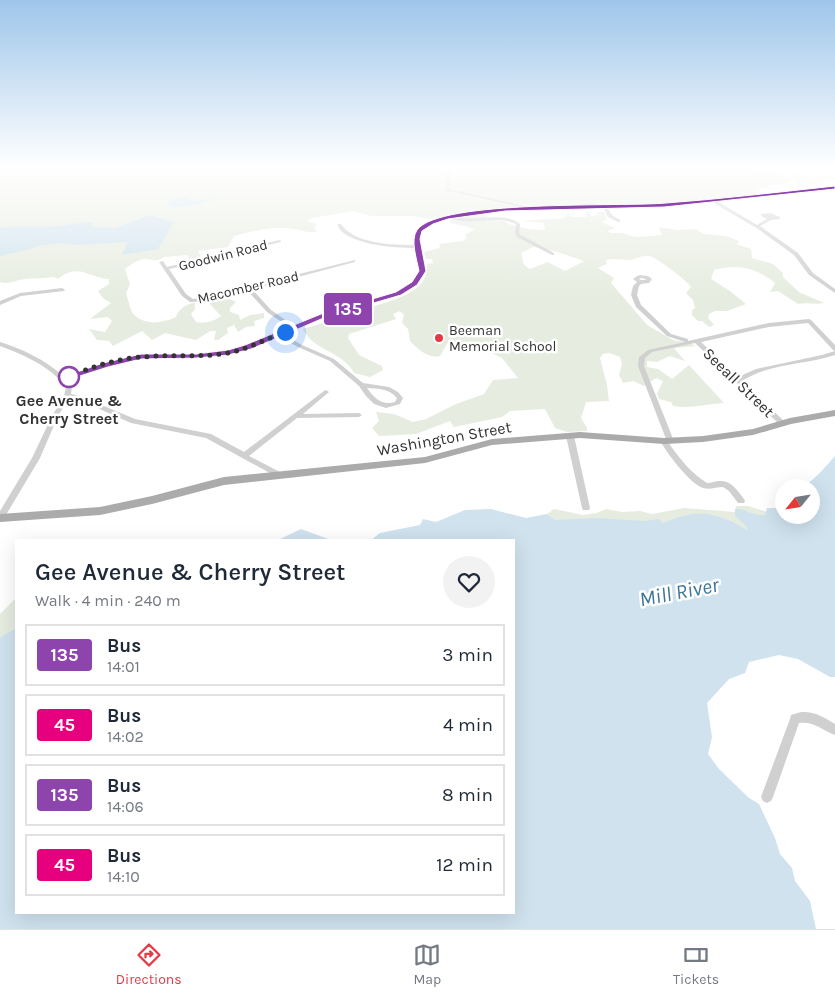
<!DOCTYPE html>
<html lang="en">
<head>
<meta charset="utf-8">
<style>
  :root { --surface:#fff; --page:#f2f2f3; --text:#1f2937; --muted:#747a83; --line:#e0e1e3; --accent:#e63946 }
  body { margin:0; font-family:Karla,sans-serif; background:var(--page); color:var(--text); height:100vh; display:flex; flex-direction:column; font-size:19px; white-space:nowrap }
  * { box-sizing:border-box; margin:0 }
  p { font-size:16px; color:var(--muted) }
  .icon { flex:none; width:28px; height:28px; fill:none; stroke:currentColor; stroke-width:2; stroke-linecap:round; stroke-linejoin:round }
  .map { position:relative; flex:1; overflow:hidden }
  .drawer { position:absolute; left:15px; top:539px; width:500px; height:375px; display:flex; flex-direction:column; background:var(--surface); border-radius:0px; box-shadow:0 5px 20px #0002 }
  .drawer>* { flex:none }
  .badge { padding:0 10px; border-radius:4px; font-size:18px; line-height:32px }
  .needle { width:32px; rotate:240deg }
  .tools { position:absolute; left:775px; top:479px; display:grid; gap:10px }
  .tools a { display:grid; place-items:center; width:45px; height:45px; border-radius:50%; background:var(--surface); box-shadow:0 5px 20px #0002; font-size:25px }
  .you { position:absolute; width:25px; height:25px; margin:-12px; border:4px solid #fff; border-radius:50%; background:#1a73e8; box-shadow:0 0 0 8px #1a73e833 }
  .map>.badge { position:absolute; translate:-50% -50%; box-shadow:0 0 0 2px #fff }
  .round { display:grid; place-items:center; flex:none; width:52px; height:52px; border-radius:26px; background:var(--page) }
  .head { display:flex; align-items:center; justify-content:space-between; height:85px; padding:0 20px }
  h1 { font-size:24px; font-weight:600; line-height:38px }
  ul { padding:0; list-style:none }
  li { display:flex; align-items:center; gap:15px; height:62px; margin:0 10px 8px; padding:0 10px; border:2px solid var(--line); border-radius:0px }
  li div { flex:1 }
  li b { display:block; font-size:19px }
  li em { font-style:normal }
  li .badge { min-width:55px; font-weight:700; text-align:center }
  .menu { display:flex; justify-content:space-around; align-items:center; height:70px; border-top:1px solid var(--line); background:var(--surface); font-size:14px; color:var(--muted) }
  .menu a { display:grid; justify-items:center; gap:2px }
  .menu .current { color:var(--accent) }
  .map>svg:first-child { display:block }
  .green { fill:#e6ecdf; fill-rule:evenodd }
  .water { fill:#cfe2ee }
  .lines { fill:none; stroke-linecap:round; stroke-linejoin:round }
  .minor { fill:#d0d0d0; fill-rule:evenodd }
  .major { fill:#ababab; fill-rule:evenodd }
  .line { fill:#8e44ad; stroke:#fff }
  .walk { stroke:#333; stroke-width:5; stroke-dasharray:0 9 }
  .poi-dot { fill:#e63946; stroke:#fff; stroke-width:2 }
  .stop-dot { fill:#fff; stroke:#8e44ad; stroke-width:2.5 }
  .labels { text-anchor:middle; stroke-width:5; stroke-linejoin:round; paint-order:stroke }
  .far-street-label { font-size:14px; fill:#333; stroke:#fff }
  .far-poi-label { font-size:14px; fill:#333; stroke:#fff; text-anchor:start }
  .street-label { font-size:16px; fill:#333; stroke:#fff }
  .stop-label { font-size:16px; font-weight:bold; fill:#333; stroke:#fff }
  .near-water-label { font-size:21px; font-style:italic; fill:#3f7597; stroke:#fff }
</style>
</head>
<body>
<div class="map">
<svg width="835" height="929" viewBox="0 0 835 929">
  <rect width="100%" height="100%" fill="#fff"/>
  <path class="green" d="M0,168H747L760,171L761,169L775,171V169L779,170L780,174L789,175L791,171L796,174L835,177V180L822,178L826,182C816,186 808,182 798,184L793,180L784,184L768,186L772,189L758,188L762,194L655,204L540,207L497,201L445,189L452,193L518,207L468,211L431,219L411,216H371L353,211L312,218L307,221L317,224L314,227L317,232C302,233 298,228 286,228C268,227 251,232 234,236L228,247L198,251L201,257L189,260L188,255L164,257C157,263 152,259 144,259C137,260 130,265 125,269L130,284L126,293C128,298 130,311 134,315C147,326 163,323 176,317C178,309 188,303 195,303V309L191,314L196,322C205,324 213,322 221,316L208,302L227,298L236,302L230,308V312L239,315L240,320L250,315L264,313V318L254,321L255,326L246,327L238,332L234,325L227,328L228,333L218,340H214L216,331H210L196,340L165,333L152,340L142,331L113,346L109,341L97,340L89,329L105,332L112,321L108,317L90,319L111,303L103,298L98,291L109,284V279C89,278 78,262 58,279L54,277C44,279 35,278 25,279C15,280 9,285 0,282Z
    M586,211L592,216L598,215L597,212H604L607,219L601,222L615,228L608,231L611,233H624L630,236L637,237L662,235L659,227L677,230L696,229L704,234L726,236L739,241V242L736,244L751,249L752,258L773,264L783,273V277L799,292L824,303C814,305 808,302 798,304L778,291L770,292L775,283C757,268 737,263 714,270L711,279L730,291L746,304L727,311H715L709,314L708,318L714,325L709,327L702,321H698L692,315V310L695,308L693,300L686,293L691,287C686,280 658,258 649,256C642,255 637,259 630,260C621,260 614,258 606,260L607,264L598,268L614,278L611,283L647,325L673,340L690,343L696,346L674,348L685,361L670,356L657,362L647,361V367L658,369L672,379L689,365L724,403C706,404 690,409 673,406L671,402L659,399L657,394L663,381L656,378L644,386L633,381L623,383L619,375L622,364L620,357L609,353L603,354L600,358L607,385L609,401L586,402L581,418L587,428V431L567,432L555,428L545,409L510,411L502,417L454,427L450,421L416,434L379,436L372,428L379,421L376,412L394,414L413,422L426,419L456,404L484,394L493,380L518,378L502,358L477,346L469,348L448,342L440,356C428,359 418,349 410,341L408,329L402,323L404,315L400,311L393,314L396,319L349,334L348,338L359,355L382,366L383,370L370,377L354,373C343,351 313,351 303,329L336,319L357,323L370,317L367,312L368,308C390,301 430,293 427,264L433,263L432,259H426L424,252L440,248L439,244L463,241L467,238L465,235L475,229L451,223L450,221L455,218L484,214L490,220L505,221L508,224L529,229L545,230L544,223L522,221L564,218L568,213L571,217H586ZM533,247C550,249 567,255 584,261L565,271L548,262L530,269L524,265L521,253Z
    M736,506H748L767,512L765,518L749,532L692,514L663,525L556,521L547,514L554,509L583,515L597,513L606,509L622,512L640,511L652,514L684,508L735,512Z
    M16,598V628L0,637V614Z"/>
  <path class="water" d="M193,194L189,200L197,201L219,196C206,204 181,210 166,205L172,199Z
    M150,215L174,222L158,249L122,255L128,242L77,245L61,243L37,246L31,249L0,256V228C18,225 38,228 57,226C69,225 80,222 93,222L92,227L115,228Z
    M835,456V677H830L798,659L779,655L749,662L745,673L729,679L707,703L712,737L708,754L719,769L749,798L759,804L775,838L780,854L792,868L795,881L810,901L816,929H0V637L16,628V912H514V540H371L380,533L420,525L423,519L436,522L465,510L491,509L526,518L547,514L555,520L597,518L645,521L658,519L663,523C672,520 683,515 693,514C712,512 733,520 748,531L746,526L735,516V509C746,508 754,517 765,515L767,508H780L784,505V515H811V488L802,487C815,480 825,467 835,456Z
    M301,529L331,540H278Z"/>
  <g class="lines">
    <path class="minor" d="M447,168H451L449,189L521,205H522L523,207L662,204L835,187V189L717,201L757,225L767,219L761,216V214L770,213L780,217V219L771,220L760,226L798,253L813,273L835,289V293L809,275L794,255L758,229L712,202L662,206L607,207L612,215L620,220V222H618L608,217L603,207L534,209L495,211L454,217C473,222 505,211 520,224L519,233L521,235L554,253V255H552L517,237L515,233L516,224C500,216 479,223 462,221C457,221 452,218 447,219C440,220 423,227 420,233C416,244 424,260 426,271L417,285L400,295L325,317L283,334L302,345L334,359L363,383L389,387L398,392L403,398L400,404L386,408L374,404L366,396L359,386L330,361L298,347L278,336L236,353L196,358L141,359L107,367L67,379L72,387L71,394L80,396L135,419L211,434L244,452L324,391L326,390L329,392L303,414L359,413L362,415L359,417L297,418L249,456L280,472L281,474L277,477L206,438L131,423L77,399L69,398L58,416L40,458L3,520L0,521V511L32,458L52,416L64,396L66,387C50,366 24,355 0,346V342C22,349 46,360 63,376L103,364L141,355L196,354L235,349L289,327L267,312L247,290L207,301L190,302L182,296L159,262L163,261L167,267L279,240L281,241V242L169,269L186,294L193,299L207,297L355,260V262L252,289L271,310L294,326L321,315L396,293L413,283L420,271L415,248C397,248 343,245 337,224H341C354,244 393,245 415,245C415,240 414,234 418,230C434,211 495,208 520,207L446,191ZM367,388C379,389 388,388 397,398L395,402C382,406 374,398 367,388Z
      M640,275L648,276L652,279L649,283L641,284L639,286L637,295L641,305L671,334L688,339V341L769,323L809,319L811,320L835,345V351L833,350L808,323L769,327L701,342L738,377L756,369L822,355L835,351V355C805,365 769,363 742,381L784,421L785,423L784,425H780L737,383L735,382L734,380L695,343L652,352L645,358L644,366L674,441L673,443H669L670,445C680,459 692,474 707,483C711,483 715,481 720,481C731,480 738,491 744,499L745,501L744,503H738L729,491L723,487C716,487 710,490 703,488C689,483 668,454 660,441L661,439H666L638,366L639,357L648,350L685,342L667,336L636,307L631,295L633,286L637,282L633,279L637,276ZM641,278L646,279L645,280H641L639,279Z
      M62,288L65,290L64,291L21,296L0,305V301L20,293Z
      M567,434H570L574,436L590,508L589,510H583L582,508L566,436Z
      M801,712C814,711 824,717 835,724V735C822,730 814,721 799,723L773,797L771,801L767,803L763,801L761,797L790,719L791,715Z"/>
    <path class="major" d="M835,410V416L791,424L753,435L703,442L664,444L580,438L492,445L425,463L224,485L152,504L100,515L0,522V514L100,507L152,496L224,477L425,457L492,439L580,432L664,438L703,436L753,429L790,418Z"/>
  </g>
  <linearGradient id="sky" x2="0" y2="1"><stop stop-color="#9ec6ea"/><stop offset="0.56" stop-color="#fff"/><stop offset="1" stop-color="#fff" stop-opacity="0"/></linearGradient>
  <rect width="835" height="298" fill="url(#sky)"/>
  <path class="line" d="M835,186V189L664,207L505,211L448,219L433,224L422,231L420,239L426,271L417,285L401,295L326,317L251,349L228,355L196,358L141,359L108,367L64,381L60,378L103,363L141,354H196L228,350L245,345L321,314L396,292L412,282L419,271C417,260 410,240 417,230C439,199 623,207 666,203C722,199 779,192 835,186Z"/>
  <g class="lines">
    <path class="walk" d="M69,377C91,367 119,358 143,357C171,354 200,358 228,353C248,349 266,339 285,332"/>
  </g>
  <circle class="poi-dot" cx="439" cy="338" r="5"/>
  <circle class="stop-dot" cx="69" cy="377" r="10"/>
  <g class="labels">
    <g class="far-street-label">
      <text transform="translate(223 255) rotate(-14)" y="5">Goodwin Road</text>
      <text transform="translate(248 287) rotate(-13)" y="5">Macomber Road</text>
    </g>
    <g class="far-poi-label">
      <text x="449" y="335">Beeman<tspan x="449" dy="16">Memorial School</tspan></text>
    </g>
    <g class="street-label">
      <text transform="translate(739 382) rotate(44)" y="6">Seeall Street</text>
      <text transform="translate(444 438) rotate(-10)" y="6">Washington Street</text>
    </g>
    <g class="stop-label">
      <text x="69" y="406">Gee Avenue &amp;<tspan x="69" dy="18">Cherry Street</tspan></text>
    </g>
    <g class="near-water-label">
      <text transform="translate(679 592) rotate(-11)" y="7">Mill River</text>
    </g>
  </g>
</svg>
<div class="tools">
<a><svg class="needle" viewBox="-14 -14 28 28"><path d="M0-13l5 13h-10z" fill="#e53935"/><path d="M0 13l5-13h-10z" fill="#747a83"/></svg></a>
</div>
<div class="you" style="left:285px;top:332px"></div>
<b class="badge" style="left:348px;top:309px;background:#8e44ad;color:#fff">135</b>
<section class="drawer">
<div class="head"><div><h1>Gee Avenue &amp; Cherry Street</h1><p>Walk · 4 min · 240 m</p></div><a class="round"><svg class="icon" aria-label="heart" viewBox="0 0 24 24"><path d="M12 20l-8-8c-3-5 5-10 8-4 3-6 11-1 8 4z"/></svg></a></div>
<ul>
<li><span class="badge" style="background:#8e44ad;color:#fff">135</span><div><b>Bus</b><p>14:01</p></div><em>3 min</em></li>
<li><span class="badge" style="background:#e6007e;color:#fff">45</span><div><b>Bus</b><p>14:02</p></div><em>4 min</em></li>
<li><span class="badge" style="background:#8e44ad;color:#fff">135</span><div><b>Bus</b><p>14:06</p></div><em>8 min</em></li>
<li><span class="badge" style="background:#e6007e;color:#fff">45</span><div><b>Bus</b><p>14:10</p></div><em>12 min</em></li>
</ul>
</section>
</div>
<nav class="menu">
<a class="current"><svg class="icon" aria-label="directions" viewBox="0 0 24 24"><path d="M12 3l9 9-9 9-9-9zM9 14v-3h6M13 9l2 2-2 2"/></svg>Directions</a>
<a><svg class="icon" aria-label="map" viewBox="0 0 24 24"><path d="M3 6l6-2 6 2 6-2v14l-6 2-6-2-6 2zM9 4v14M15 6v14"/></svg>Map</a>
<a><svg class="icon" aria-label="tickets" viewBox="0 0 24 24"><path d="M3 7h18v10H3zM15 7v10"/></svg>Tickets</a>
</nav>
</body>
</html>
